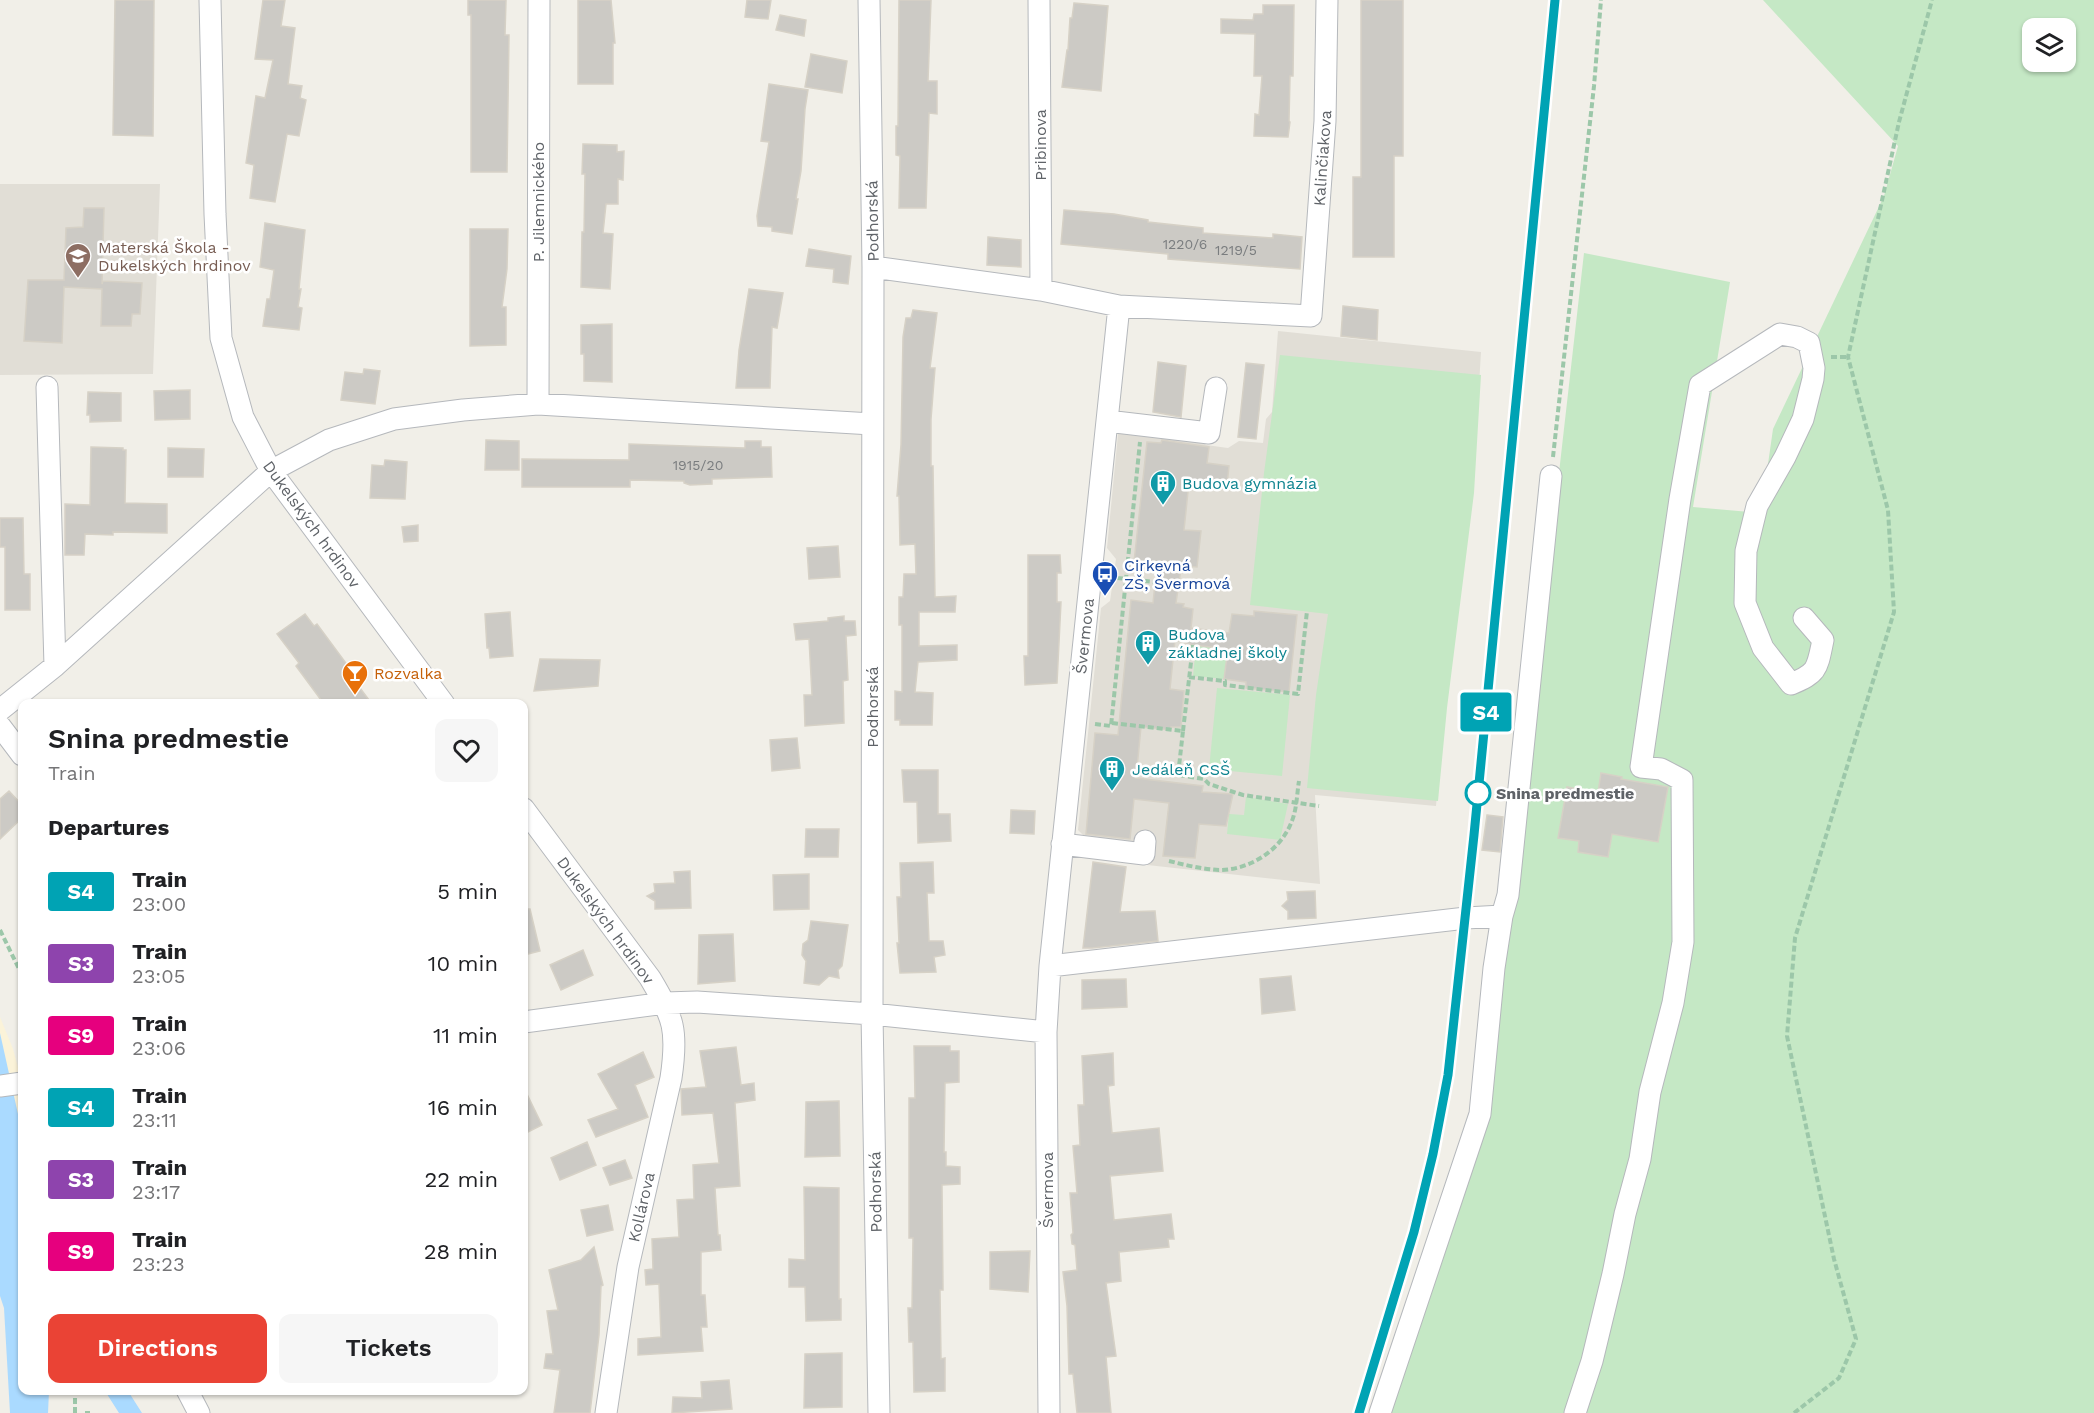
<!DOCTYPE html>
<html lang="en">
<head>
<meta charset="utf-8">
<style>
  :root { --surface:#fff; --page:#f6f6f6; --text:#202124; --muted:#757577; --accent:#ea4335 }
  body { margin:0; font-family:"Work Sans",sans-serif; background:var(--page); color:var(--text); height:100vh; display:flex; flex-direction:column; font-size:22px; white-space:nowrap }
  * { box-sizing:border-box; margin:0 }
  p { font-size:20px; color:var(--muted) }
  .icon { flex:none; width:33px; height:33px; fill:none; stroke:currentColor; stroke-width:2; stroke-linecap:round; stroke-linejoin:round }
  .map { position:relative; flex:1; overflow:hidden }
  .side { position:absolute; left:18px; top:699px; width:510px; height:696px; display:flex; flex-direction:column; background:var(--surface); border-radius:12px; box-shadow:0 2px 4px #0004 }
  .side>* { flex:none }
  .badge { padding:0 12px; border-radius:4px; font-size:21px; line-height:39px }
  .fabs { position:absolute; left:2022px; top:18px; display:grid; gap:12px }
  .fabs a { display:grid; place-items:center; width:54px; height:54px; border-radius:12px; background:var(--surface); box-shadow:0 2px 4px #0004; font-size:30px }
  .map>.badge { position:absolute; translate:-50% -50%; box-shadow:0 0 0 3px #fff }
  h2 { padding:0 30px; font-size:22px; line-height:54px }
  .round { display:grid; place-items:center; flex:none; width:63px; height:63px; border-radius:12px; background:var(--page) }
  .head { display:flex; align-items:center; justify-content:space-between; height:102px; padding:0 30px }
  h1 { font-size:28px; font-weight:600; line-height:45px }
  .button { display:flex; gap:12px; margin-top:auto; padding:12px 30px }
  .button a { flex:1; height:69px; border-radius:12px; background:var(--accent); color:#fff; font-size:24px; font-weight:600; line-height:69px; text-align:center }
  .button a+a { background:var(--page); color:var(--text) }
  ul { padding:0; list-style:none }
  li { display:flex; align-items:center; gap:18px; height:72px; padding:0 30px }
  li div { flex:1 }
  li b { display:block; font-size:22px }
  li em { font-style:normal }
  li .badge { min-width:66px; font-weight:700; text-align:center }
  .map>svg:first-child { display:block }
  .education { fill:#e1ded6 }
  .green { fill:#c5e8c5; fill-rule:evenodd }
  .sand { fill:#fbf3d9 }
  .water { fill:#aadaff }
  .building { fill:#cccac5; stroke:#d6d1c6; stroke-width:1.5 }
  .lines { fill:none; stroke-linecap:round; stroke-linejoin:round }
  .minor-casing { stroke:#b5b8bc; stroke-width:23 }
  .path { stroke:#9cc7a9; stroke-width:4; stroke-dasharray:6 3; stroke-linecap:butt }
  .minor { stroke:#fff; stroke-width:21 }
  .rail-casing { stroke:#b6b7b8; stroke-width:7 }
  .rail { stroke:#fff; stroke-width:4.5; stroke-dasharray:14; stroke-linecap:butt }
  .line-casing { stroke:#fff; stroke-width:14 }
  .line { stroke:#00a3b4; stroke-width:9 }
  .stop-dot { fill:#fff; stroke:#00a3b4; stroke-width:3 }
  .labels { text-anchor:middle; stroke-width:5; stroke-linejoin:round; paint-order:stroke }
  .number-label { font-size:14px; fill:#7a7d7f }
  .street-label { font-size:16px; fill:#5f6368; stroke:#fff }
  .education-label { font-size:16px; fill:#785e54; stroke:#fff; text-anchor:start }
  .culture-label { font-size:16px; fill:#0d838f; stroke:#fff; text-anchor:start }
  .transit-label { font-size:16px; fill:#164399; stroke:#fff; text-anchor:start }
  .food-label { font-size:16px; fill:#c56008; stroke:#fff; text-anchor:start }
  .stop-label { font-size:16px; font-weight:bold; fill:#5f6368; stroke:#fff; text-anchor:start }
</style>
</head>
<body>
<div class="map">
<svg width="2094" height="1413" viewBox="0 0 2094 1413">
  <rect width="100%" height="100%" fill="#f1efe8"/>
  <path class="education" d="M0,184H160L153,374L0,375Z
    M1278,331L1481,352L1473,487L1445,706L1436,806L1315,795L1320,884L1084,858L1085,837L1078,830L1101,608L1110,601L1116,559L1107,548L1119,424L1197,435L1206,445L1228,448L1239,441L1263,443L1266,419L1272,412Z"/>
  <path class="green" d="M1763,0H2094V1413H1387L1484,1132L1584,253L1730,282L1693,507L1761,513L1773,429L1884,196L1898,146ZM2032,28H2066V62H2032Z
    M1280,355L1481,375L1474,493L1447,708L1438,801L1307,788L1316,695L1328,614L1250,605L1264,473Z
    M1196,645L1228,649L1224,679L1193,676Z
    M1217,688L1290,695L1282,776L1209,769Z
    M1246,797L1288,804L1280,840L1227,834L1229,814L1244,815Z"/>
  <path class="sand" d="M0,1017L13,1049L22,1082V1118H18L0,1092Z"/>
  <path class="water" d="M0,1033L22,1132V1390L49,1391L48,1413H10L4,1308L0,1296Z
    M105,1391H128L142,1413H119Z"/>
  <path class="building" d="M115,0H154L153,136L113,135Z
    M263,0H285L281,26L295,28L288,84L302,86L300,98L306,100L299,136L287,134L275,202L250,198L254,165L246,163L256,96L265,98L273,60L255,59Z
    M468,0H506L505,35H509L507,172H471V15H468Z
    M578,0H611L615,43H613V84H578Z
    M747,0H771L768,19L745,17Z
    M899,0H931L928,81H937V114L929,113L926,208H899L900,156L896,155V126H898Z
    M1361,0H1403V156H1394V257H1353V177H1361Z
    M1074,3L1108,6L1101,91L1062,87L1067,50H1068L1070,18H1072Z
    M1263,5H1294L1293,76H1290L1289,121L1290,122L1288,137L1254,136L1255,114L1259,115L1262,76H1254L1255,34L1221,33V19L1253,20L1254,14H1263Z
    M780,15L806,20L804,36L776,30Z
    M811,54L847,61L842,93L805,87Z
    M769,84L808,90L805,109L801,171L796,199H798L792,234L772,231V227L758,226L757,216L769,142L761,141Z
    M583,144L617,145V152L624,151L623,180L618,179V204H606L603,233L613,234L610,289L581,287L582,232H584L585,174H582Z
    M84,208H104L102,284L103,281L142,283L140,314H132L131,326H101L102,289L64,287L62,343L24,341L28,280H64L66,228L83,227Z
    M1064,210L1114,214L1148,220V222L1203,228V233L1273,238V234L1302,237L1300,269L1168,259V254L1061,244Z
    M265,223L305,230L299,289H301L298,307L302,308L299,330L263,326L267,299H270L274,270L260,267Z
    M470,229H508L507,269L502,307H506V345L470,346Z
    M988,237L1021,240V267L987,265Z
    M809,249L851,256L848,284L833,282L834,269L806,266Z
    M749,289L783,293L777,328L772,327L770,388H736L739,350Z
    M1343,306L1378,310L1377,340L1341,336Z
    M913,310L937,313L930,368H935L931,419V466H933L935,597L956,596L955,612H919V646L957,645V660L918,662L915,692L933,693L932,725H900V720H895V691L902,692V625H899V597H903L904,574H916L915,544L900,545L899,496H897L901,445L903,337L906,318H911Z
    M612,324V382L584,381V354H581V325Z
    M1158,362L1186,366L1181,417L1153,412Z
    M1246,363L1264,365L1256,439L1238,437Z
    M364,369L380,371L375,404L341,400L345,372L363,374Z
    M190,390V419L155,420L154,391Z
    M88,392L121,393V421L90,422V415H87Z
    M486,440L519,441V470H485Z
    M1162,440L1209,447L1207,463L1229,466L1227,485L1189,482L1184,530L1201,531L1197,567L1186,566V569H1181L1176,603L1184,604L1183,607L1193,609L1191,628L1229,633L1232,614L1254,616V611L1297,615L1289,692L1246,688V682L1224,679L1228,649L1193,645L1175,640L1170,689L1184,691L1181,727H1171L1170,730L1141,727L1136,778L1203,786L1202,792L1233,794L1226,826L1199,824L1195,858L1163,856L1169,803L1134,799L1130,839L1086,834L1095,733L1118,735L1131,600L1153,603L1157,564L1134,562L1147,442L1161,443Z
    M745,441H761V447H771L772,477L712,479V484L690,485L684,483V481L630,480V487H522V459L629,460V444L745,448Z
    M91,447L123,448V450H126L125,503L167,504V533L113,532V535L85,534L84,555H65V504L90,505Z
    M168,448L204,449L203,477H168Z
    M385,460L407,462L405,499L370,498L372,465L384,466Z
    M0,518H23L24,574H30V610H5V547H0Z
    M418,525V541L404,542L402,527Z
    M838,546L840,577L809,579L807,548Z
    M1028,555H1060L1061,573H1057V602H1061L1057,683L1025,685L1024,656H1028Z
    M510,612L513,656L490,658L489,648H487L485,614Z
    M305,614L314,626L317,624L354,674L351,676L372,704H324L296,666L299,663L277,634Z
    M844,616V621H855L856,635L846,636L848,680L843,681L844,723L805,726L804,695H812L809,639L796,640L794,624L828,621V618Z
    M540,659L600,660L598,686L534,691Z
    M797,738L800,768L772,771L770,740Z
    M902,770H938V814H950L951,841L918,843L917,802H904Z
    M1601,773L1622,777L1621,779L1668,787L1658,842L1612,834L1608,857L1578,852L1579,841L1558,838L1567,787L1598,793Z
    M9,791L22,805V818L0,839V799Z
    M1011,810L1035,811L1034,834L1010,833Z
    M1487,815L1503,817L1500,852L1482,850Z
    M806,829H839L838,857H805Z
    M933,862L934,893H927L929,941H943L945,955L934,957L936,972L900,973L897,943H899L897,897H901L900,863Z
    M1093,862L1126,867L1120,912L1155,911L1158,941L1092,948H1083Z
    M690,871L691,908L655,909V901L647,896L655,892L654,884L675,883L674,872Z
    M809,874V909L774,910L773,875Z
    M1315,891L1316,918L1288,919V911L1282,906L1288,900L1287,892Z
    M524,909H530L540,951L524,955Z
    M811,921L848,925L842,966L838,970L839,978L829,976L819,985L804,983L806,961L802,955L803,944L808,940Z
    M733,934L735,981L698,984L699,935Z
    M583,950L593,975L561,990L550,965Z
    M1291,976L1295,1010L1262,1014L1260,979Z
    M1126,979L1127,1007L1082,1009V980Z
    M914,1046H950V1051H959V1082L945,1083L944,1152H946V1166L960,1167V1184L942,1185L943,1290H940L941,1359L945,1358V1391L914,1392L913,1342H909L908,1308H912L913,1238H909V1098H915Z
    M736,1047L741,1085L754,1083L755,1100L735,1103L740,1186L715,1188L718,1235H720L721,1250L701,1252V1295H705L707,1327H701L703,1351L638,1355V1339L661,1337L659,1284L646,1285L645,1270L653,1269L652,1239L679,1237L677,1200L694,1199L693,1165L719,1163L713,1113L682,1115L681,1089L706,1087L700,1051Z
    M643,1052L654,1077L635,1085L648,1117L596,1137L588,1120L618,1109L598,1074Z
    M1113,1053L1114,1085L1108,1086L1112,1133L1159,1128L1163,1171L1110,1176L1114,1220L1171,1214L1174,1239H1168L1169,1247L1119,1252L1121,1281L1106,1283L1116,1356L1106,1357L1111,1413H1077L1073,1374H1069L1067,1306L1063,1272L1077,1270L1075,1245L1072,1244L1071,1235L1073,1233L1070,1193H1077L1073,1146L1080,1145L1078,1105H1084L1082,1056Z
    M524,1088L542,1125L524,1134Z
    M839,1101L840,1156L805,1157L806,1102Z
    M587,1142L596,1165L560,1180L551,1158Z
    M625,1160L632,1178L610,1185L603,1168Z
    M804,1187L839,1188V1299H841V1320L806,1321L805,1287H789V1259L805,1260Z
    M608,1205L613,1230L587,1236L581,1210Z
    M594,1247L603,1285L601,1286L599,1335L590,1413H554L560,1370L544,1368L546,1354H553L547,1311L558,1310L549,1270L581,1260Z
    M1030,1251L1028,1292L990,1289V1252Z
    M842,1353V1407L804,1408L805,1354Z
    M729,1380L732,1409L672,1413L673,1397L702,1398L701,1382Z"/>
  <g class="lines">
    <g class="minor-casing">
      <path id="minor" d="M210,0L215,214L221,338L243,417L271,471L444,704
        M869,0L873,267L872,1014L879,1413
        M1039,0L1041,290
        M873,267L1041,290L1119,306L1311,316L1325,121L1327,0
        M47,387L55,666
        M538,404L539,0
        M1107,421L1209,433L1216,388
        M0,710L55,666L271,471L329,440L394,419L463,410L538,404L872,424
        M0,726L22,755
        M524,809L650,978C674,1018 678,1031 671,1078L628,1267L606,1413
        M1062,844L1144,854L1145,841
        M1050,966L1466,918L1502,916
        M524,1022L665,1003L697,1002L872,1014L1046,1032
        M0,1086L22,1083
        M187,1390L199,1413
        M1049,1413L1046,1032L1050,966L1119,306
        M1380,1413L1480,1114L1494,968L1502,916L1508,895L1551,476
        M1575,1413L1592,1361L1613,1274L1625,1214L1640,1159L1650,1092L1673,1003L1683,942L1682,780L1661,769L1641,767L1680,499L1700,385L1780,334L1797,337L1809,343L1814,368L1813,379L1803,419L1785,457L1757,506L1746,551L1745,603L1763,648L1791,684C1818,673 1817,669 1823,640L1804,618"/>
    </g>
    <path class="path" d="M1831,357H1848
      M1553,457L1594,86L1601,0
      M1108,577L1155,582
      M1189,677L1225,681V685L1298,694L1307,611
      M1112,723L1183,731L1178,775L1204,779L1209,784L1243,795L1319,806
      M1095,724L1111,726L1140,442
      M1183,731L1193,645
      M1169,861C1185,865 1202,869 1219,870C1251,870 1283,849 1293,818C1297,806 1297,793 1299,781
      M0,930L22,975
      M75,1413V1390
      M85,1413H90
      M1794,1413L1839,1378L1856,1339L1834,1259L1787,1036L1795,938L1894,612L1888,510L1848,357L1899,122L1932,0"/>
    <use href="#minor" class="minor"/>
    <g class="rail-casing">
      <path id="rail" d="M1359,1413L1414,1232L1433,1154L1448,1075L1458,994L1474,835L1555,0"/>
    </g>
    <use href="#rail" class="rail"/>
  </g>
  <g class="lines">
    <g class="line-casing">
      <path id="line" d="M1359,1413L1414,1232L1433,1154L1448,1075L1474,835L1555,0"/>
    </g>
    <use href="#line" class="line"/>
  </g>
  <defs>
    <g id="school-pin" transform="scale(1.35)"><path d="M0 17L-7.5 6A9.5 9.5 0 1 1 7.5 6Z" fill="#8d6e63" stroke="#fff"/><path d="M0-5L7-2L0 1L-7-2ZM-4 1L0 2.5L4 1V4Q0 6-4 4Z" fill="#fff"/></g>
    <g id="building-pin" transform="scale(1.35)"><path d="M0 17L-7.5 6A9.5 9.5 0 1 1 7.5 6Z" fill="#0f9aa8" stroke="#fff"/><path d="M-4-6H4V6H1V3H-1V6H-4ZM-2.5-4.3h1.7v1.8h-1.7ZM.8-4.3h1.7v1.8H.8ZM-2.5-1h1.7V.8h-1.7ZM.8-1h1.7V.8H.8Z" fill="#fff"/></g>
    <g id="bus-pin" transform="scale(1.35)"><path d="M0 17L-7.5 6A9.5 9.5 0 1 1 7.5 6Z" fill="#1a4fb4" stroke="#fff"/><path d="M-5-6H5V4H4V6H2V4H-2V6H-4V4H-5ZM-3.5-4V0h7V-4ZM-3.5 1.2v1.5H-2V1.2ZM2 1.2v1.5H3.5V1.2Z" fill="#fff"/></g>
    <g id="bar-pin" transform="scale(1.35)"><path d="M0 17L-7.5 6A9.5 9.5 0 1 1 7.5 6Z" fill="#e8710a" stroke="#fff"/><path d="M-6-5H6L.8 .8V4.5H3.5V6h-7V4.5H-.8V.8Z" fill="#fff"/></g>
  </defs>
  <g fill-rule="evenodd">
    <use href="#school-pin" x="78" y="256"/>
    <use href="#building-pin" x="1163" y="483"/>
    <use href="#bus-pin" x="1105" y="574"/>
    <use href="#building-pin" x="1148" y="643"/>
    <use href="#bar-pin" x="355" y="673"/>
    <use href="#building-pin" x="1112" y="769"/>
  </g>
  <circle class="stop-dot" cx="1478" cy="793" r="12"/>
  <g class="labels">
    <g class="number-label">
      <text x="1185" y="249">1220/6</text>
      <text x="1236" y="255">1219/5</text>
      <text x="698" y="470">1915/20</text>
    </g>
    <g class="street-label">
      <text transform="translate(1040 145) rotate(-90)" y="6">Pribinova</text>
      <text transform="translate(1322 158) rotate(-86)" y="6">Kalinčiakova</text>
      <text transform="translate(538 202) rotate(-90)" y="6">P. Jilemnického</text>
      <text transform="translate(872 221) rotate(-91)" y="6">Podhorská</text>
      <text transform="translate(312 524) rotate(54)" y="6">Dukelských hrdinov</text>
      <text transform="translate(1084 636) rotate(-84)" y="6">Švermova</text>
      <text transform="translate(872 707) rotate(-90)" y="6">Podhorská</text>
      <text transform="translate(606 920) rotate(54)" y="6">Dukelských hrdinov</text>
      <text transform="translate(1047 1190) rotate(-90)" y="6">Švermova</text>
      <text transform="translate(875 1192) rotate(-91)" y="6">Podhorská</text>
      <text transform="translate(641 1207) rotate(-77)" y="6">Kollárova</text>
    </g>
    <g class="education-label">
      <text x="98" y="253">Materská Škola -<tspan x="98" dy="18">Dukelských hrdinov</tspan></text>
    </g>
    <g class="culture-label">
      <text x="1182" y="489">Budova gymnázia</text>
      <text x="1168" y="640">Budova<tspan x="1168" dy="18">základnej školy</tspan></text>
      <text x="1132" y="775">Jedáleň CSŠ</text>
    </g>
    <g class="transit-label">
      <text x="1124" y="571">Cirkevná<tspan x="1124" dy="18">ZŠ, Švermová</tspan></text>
    </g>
    <g class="food-label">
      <text x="374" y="679">Rozvalka</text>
    </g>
    <g class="stop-label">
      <text x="1496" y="799">Snina predmestie</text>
    </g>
  </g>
</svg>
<div class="fabs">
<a><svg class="icon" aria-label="layers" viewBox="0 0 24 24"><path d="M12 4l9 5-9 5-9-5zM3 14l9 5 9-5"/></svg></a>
</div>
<b class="badge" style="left:1486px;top:712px;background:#00a3b4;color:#fff">S4</b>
<section class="side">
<div class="head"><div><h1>Snina predmestie</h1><p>Train</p></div><a class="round"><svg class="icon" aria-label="heart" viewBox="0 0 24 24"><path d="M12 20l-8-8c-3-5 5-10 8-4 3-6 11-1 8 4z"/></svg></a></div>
<h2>Departures</h2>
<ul>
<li><span class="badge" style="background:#00a3b4;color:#fff">S4</span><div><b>Train</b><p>23:00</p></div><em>5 min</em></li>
<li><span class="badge" style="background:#8e44ad;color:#fff">S3</span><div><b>Train</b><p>23:05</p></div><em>10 min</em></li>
<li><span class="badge" style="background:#e6007e;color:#fff">S9</span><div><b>Train</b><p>23:06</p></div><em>11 min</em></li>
<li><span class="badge" style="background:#00a3b4;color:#fff">S4</span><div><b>Train</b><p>23:11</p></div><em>16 min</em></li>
<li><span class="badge" style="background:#8e44ad;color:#fff">S3</span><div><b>Train</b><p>23:17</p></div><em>22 min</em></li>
<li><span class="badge" style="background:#e6007e;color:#fff">S9</span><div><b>Train</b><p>23:23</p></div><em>28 min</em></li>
</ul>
<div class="button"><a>Directions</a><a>Tickets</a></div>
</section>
</div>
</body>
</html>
